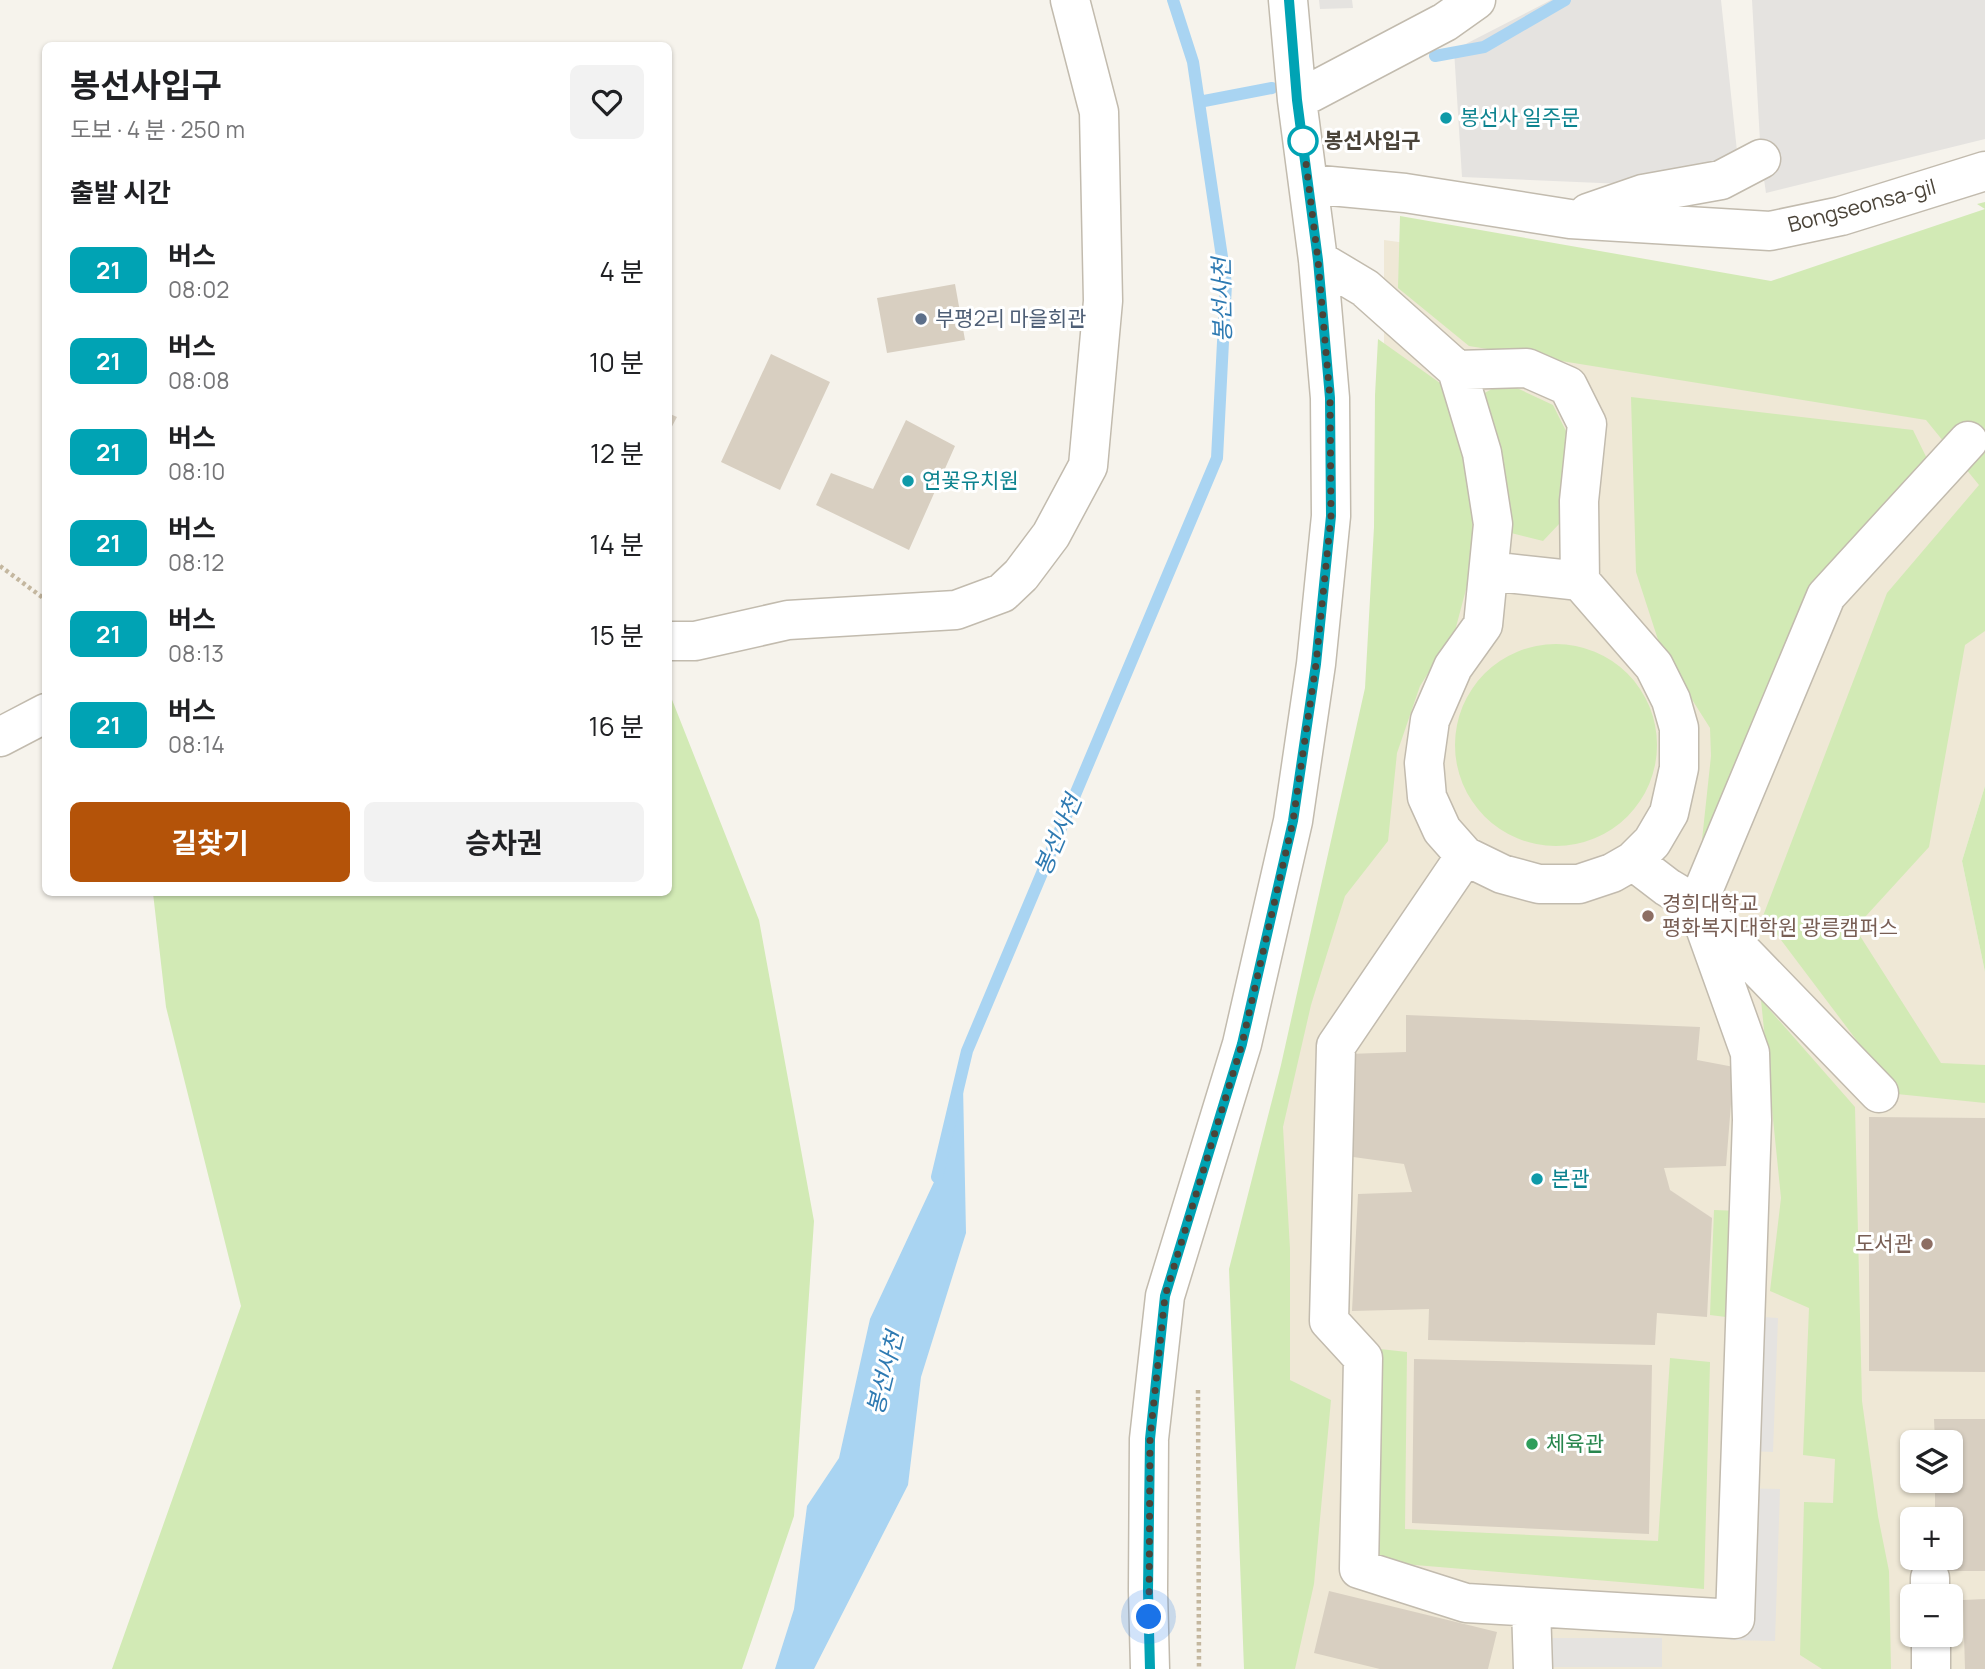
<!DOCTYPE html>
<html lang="ko">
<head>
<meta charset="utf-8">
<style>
  :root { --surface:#fff; --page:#f2f2f2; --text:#202124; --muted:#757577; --accent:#b45309 }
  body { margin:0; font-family:Manrope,"Noto Sans KR",sans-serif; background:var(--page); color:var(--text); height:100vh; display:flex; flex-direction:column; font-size:26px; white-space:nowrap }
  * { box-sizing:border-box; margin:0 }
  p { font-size:23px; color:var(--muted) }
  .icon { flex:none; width:38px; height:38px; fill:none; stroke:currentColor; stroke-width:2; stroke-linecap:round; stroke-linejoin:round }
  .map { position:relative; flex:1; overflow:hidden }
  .side { position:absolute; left:42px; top:42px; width:630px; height:854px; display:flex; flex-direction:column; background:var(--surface); border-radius:10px; box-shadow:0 2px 5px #0004 }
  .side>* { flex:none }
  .badge { padding:0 14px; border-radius:10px; font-size:24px; line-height:46px }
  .controls { position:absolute; left:1900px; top:1430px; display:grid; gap:14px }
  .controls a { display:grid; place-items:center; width:63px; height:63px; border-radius:10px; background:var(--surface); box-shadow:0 2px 5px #0004; font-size:35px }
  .you { position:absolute; width:35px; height:35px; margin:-18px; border:5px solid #fff; border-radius:50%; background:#1a73e8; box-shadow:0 0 0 10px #1a73e833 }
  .map>.badge { position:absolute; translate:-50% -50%; box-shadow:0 0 0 4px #fff }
  h2 { padding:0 28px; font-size:26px; line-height:63px }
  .round { display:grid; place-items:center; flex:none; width:74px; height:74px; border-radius:10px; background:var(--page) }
  .head { display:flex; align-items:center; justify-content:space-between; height:119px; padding:0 28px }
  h1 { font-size:33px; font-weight:700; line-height:52px }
  .cta { display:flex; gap:14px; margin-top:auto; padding:14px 28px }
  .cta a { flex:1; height:80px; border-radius:10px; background:var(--accent); color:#fff; font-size:28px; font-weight:700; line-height:80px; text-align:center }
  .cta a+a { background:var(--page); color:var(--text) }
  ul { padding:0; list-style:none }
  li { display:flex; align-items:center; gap:21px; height:91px; padding:0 28px }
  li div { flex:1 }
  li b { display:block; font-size:26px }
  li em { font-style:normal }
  li .badge { min-width:77px; font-weight:700; text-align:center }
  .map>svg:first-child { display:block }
  .education { fill:#efe8d6; fill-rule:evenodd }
  .green { fill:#d2eab5 }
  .parking { fill:#e5e3e0 }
  .water { fill:#a9d4f2 }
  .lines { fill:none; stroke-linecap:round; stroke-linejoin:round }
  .stream { stroke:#a9d4f2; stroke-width:12 }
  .building { fill:#d8cfc1 }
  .minor-casing { stroke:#c2bbae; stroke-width:41 }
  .path { stroke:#c4b79f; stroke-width:4.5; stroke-dasharray:3.5 3.5; stroke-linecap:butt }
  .minor { stroke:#fff; stroke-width:38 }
  .line-casing { stroke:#fff; stroke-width:16 }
  .line { stroke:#00a3b4; stroke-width:10 }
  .walk { stroke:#4b4439; stroke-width:7; stroke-dasharray:0 12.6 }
  .culture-dot { fill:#0f9aa8; stroke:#fff; stroke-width:2.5 }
  .stop-dot { fill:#fff; stroke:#00a3b4; stroke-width:3.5 }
  .service-dot { fill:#5c6f8a; stroke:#fff; stroke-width:2.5 }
  .education-dot { fill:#8d6e63; stroke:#fff; stroke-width:2.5 }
  .leisure-dot { fill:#2e9e5b; stroke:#fff; stroke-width:2.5 }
  .labels { text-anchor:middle; stroke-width:6; stroke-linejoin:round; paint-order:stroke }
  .culture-label { font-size:21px; fill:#0d838f; stroke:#fff; text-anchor:start }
  .stop-label { font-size:21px; font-weight:bold; fill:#4b4439; stroke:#fff; text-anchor:start }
  .street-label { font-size:21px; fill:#4b4439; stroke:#fff }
  .service-label { font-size:21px; fill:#4e5e75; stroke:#fff; text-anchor:start }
  .education-label { font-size:21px; fill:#785e54; stroke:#fff; text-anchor:start }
  .leisure-label { font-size:21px; fill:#27864d; stroke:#fff; text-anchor:start }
  .water-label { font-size:23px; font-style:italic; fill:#2e7ab2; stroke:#fff }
</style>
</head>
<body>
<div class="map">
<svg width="1985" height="1669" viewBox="0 0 1985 1669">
  <rect width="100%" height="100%" fill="#f6f3ec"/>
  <path class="education" d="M1985,230V786L1962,861L1985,972V1669H1273L1250,1261L1372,685L1384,560V240L1781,294ZM1913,1442H1951V1480H1913ZM1913,1519H1951V1558H1913ZM1913,1596H1951V1634H1913Z"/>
  <path class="green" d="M1985,202V631L1965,645L1929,847L1855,928L1941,1063L1985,1065V1103L1897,1094L1763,916L1887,593L1979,485L1926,420L1469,346L1398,288L1400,216L1771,281L1985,209L1977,204Z
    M1378,339L1440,383L1475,493L1469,578L1455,631L1420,686L1397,753L1388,841L1345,896L1311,1005L1283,1127L1290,1249V1380L1331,1400L1314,1584L1295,1669H1244L1229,1269L1281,1065L1365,688L1374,527L1375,395Z
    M1504,382L1553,405L1567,433L1560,523L1543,541L1507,532L1476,398Z
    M1631,397L1913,430L1935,475L1812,620L1721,863L1702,840L1711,756L1710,728L1662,652L1636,572Z
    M1455 745a101 101 0 1 1 202 0a101 101 0 1 1-202 0Z
    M669,692L759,920L814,1221L794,1516L742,1669H112L241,1306L166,1007L153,893L668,892Z
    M1985,786V972L1962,861Z
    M1761,1000L1855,1107L1862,1401L1878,1516L1889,1571L1891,1669H1822L1800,1655L1804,1502L1833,1503L1835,1459L1803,1455L1809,1308L1770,1291L1781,1198Z
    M1714,1210L1741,1211L1734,1318L1710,1315Z
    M1380,1349L1407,1352L1405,1529L1658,1541L1670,1358L1710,1362L1704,1589L1379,1562Z"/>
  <path class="parking" d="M1319,0H1352L1353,8L1320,9Z
    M1551,0H1721L1741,189L1462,177L1454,50Z
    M1752,0H1985V139L1766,193L1761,159Z
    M1733,1315L1778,1318L1773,1452L1728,1450Z
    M1734,1488L1780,1489L1775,1641L1730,1640Z
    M1550,1638H1662V1667H1550Z"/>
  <path class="water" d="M963,1085L966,1233L921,1377L908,1485L814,1669H775L794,1609L807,1506L839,1458L870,1319L934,1182Z"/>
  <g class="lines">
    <path class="stream" d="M1435,56L1484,47L1565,0
      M1199,102L1272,88
      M937,1177L967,1051L1217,458L1226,284L1193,62L1173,0"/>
  </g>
  <path class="building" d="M955,284L965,340L887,353L877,298Z
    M771,354L830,382L780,490L721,462Z
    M668,413L677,417L668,434Z
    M906,420L955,446L909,550L816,505L831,473L873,489Z
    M1406,1015L1700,1027L1697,1060L1734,1067L1726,1166L1664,1168L1670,1190L1712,1218L1707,1317L1657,1313L1655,1345L1428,1340L1429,1309L1352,1311L1358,1194L1412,1192L1404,1164L1346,1156L1348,1054L1406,1052Z
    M1869,1117L1985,1118V1372L1869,1371Z
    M1414,1359L1652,1365L1649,1534L1412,1523Z
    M1934,1419H1985V1571H1936L1935,1558H1951V1519H1935V1480H1951V1442H1935Z
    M1329,1591L1497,1632L1488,1669H1380L1314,1653Z
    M1985,1599V1669H1965L1963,1600Z"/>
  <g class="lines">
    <g class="minor-casing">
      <path id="minor" d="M1297,100L1445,22L1476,0
        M1309,184L1405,193L1570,219L1770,231L1841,216L1985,171
        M1588,213L1643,194L1721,180L1761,159
        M1318,260L1365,288L1457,370L1482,453L1493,524L1483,625L1453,667L1430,720L1424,763L1427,797L1442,830L1465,856L1502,874L1539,884H1579L1612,873L1633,861L1652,842L1669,813L1679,768V728L1671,700L1654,666L1580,581L1579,501L1587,424L1568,386L1527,368L1457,370
        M1489,571L1580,581
        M668,641H695L788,620L956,610L1002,593L1021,575L1051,535L1088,466L1103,301L1099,112L1070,0
        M0,737L46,713
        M1465,856L1336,1046L1329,1321L1363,1358L1359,1569L1466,1603L1735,1619L1752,1120L1750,1053L1697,905L1826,596L1968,441
        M1633,861L1667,887L1697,905L1879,1093
        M1930,1578V1596
        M1531,1607L1533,1669
        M1931,1634V1669
        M1150,1669L1148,1591L1149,1439L1165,1296L1242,1044L1293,821L1316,664L1331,516L1330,398L1318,260L1297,100L1288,0"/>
    </g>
    <path class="path" d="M0,566L46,600
      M1198,1390L1199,1669"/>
    <use href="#minor" class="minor"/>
  </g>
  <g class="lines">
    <g class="line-casing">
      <path id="line" d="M1150,1669L1148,1591L1150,1439L1165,1296L1242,1044L1293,821L1316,664L1331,516L1330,398L1318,260L1297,100L1289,0"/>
    </g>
    <use href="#line" class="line"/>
    <path class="walk" d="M1149,1617L1150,1439L1165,1296L1242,1044L1293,821L1316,664L1331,516L1330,398L1318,260L1303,139V141"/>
  </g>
  <g class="culture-dot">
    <circle cx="1446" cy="118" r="7"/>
    <circle cx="908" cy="481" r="7"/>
    <circle cx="1537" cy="1179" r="7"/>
  </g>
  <circle class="stop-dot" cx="1303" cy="141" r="14"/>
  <circle class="service-dot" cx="921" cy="319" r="7"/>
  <g class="education-dot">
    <circle cx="1648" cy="916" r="7"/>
    <circle cx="1927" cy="1244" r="7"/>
  </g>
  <circle class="leisure-dot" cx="1532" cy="1444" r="7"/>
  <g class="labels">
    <g class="culture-label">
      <text x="1460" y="125">봉선사 일주문</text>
      <text x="922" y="488">연꽃유치원</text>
      <text x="1551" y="1186">본관</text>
    </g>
    <g class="stop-label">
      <text x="1324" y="148">봉선사입구</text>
    </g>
    <g class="street-label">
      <text transform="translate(1862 206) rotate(-15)" y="7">Bongseonsa-gil</text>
    </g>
    <g class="service-label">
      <text x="935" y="326">부평2리 마을회관</text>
    </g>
    <g class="education-label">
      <text x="1662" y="911">경희대학교<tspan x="1662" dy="24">평화복지대학원 광릉캠퍼스</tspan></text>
      <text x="1913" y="1251" text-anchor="end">도서관</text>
    </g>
    <g class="leisure-label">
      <text x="1546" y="1451">체육관</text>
    </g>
    <g class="water-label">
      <text transform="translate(1222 300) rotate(-91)" y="8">봉선사천</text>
      <text transform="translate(1058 835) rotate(-67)" y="8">봉선사천</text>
      <text transform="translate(885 1373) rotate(-76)" y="8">봉선사천</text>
    </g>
  </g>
</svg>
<div class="controls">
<a><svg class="icon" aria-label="layers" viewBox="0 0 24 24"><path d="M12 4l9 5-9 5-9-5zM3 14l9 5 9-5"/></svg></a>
<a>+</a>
<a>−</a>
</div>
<div class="you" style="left:1149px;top:1617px"></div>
<section class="side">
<div class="head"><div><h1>봉선사입구</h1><p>도보 · 4 분 · 250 m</p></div><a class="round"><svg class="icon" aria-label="heart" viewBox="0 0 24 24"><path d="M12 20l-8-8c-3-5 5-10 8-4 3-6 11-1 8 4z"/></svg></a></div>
<h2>출발 시간</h2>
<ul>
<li><span class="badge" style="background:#00a3b4;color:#fff">21</span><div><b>버스</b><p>08:02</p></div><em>4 분</em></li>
<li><span class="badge" style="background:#00a3b4;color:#fff">21</span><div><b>버스</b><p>08:08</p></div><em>10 분</em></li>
<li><span class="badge" style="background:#00a3b4;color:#fff">21</span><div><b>버스</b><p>08:10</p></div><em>12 분</em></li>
<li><span class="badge" style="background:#00a3b4;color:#fff">21</span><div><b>버스</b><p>08:12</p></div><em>14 분</em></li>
<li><span class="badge" style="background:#00a3b4;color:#fff">21</span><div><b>버스</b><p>08:13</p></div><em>15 분</em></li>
<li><span class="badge" style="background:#00a3b4;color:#fff">21</span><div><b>버스</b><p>08:14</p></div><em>16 분</em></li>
</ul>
<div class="cta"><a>길찾기</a><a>승차권</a></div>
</section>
</div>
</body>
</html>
